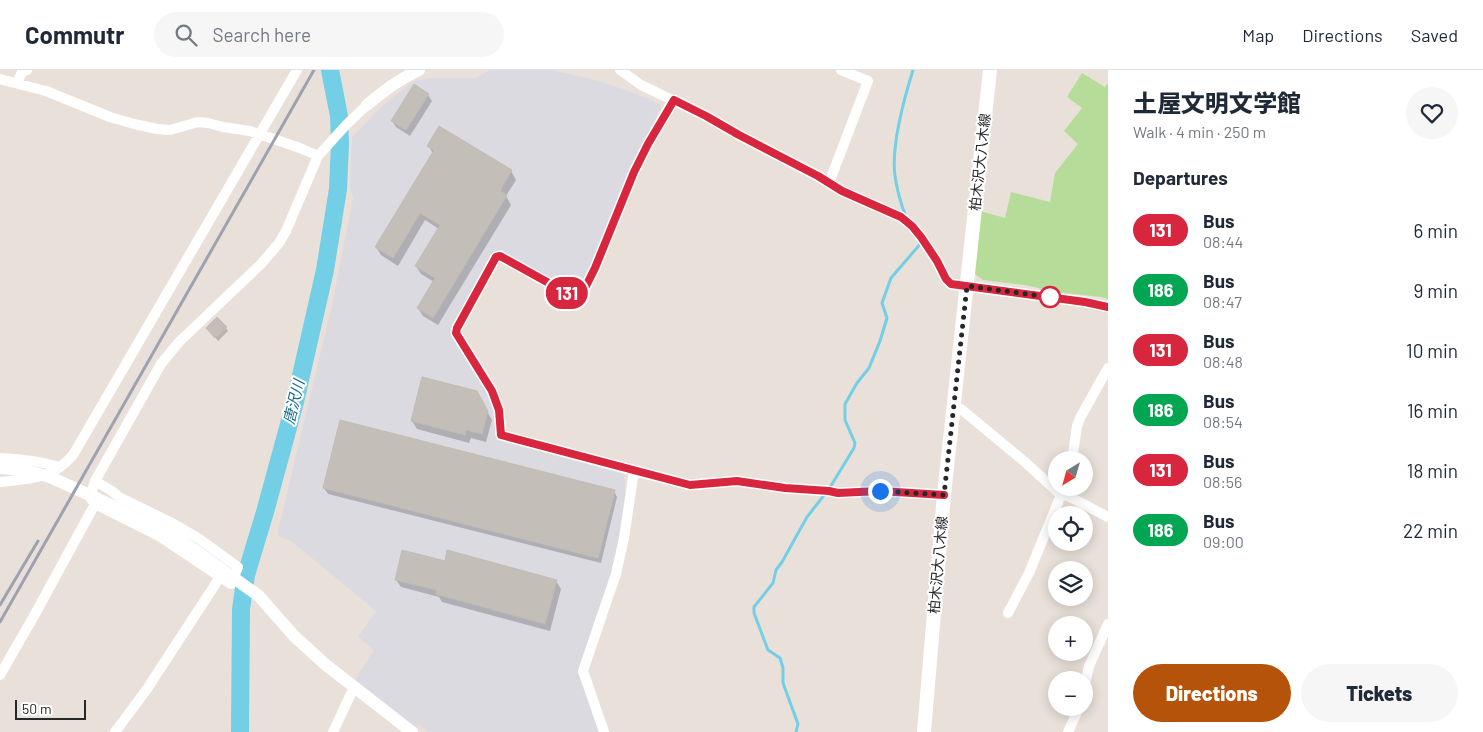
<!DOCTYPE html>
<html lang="en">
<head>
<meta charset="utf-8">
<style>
  :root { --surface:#fff; --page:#f6f6f7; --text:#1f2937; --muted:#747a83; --line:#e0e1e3; --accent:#b45309 }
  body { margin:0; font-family:Barlow,"Noto Sans JP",sans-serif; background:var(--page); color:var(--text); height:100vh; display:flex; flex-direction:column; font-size:19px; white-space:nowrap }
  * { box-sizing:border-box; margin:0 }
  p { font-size:16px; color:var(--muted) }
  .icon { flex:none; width:28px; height:28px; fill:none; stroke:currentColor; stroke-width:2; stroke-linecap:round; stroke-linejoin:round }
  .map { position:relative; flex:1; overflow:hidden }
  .side { display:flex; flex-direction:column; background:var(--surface); width:375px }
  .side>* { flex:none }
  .badge { padding:0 10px; border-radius:16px; font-size:18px; line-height:32px }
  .needle { width:32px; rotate:217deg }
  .controls { position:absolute; left:1048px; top:381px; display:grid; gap:10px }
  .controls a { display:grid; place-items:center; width:45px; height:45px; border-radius:50%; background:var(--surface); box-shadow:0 2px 12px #0003; font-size:25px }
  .scale { position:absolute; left:15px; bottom:12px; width:71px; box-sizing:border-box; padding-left:5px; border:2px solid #272727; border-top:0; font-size:14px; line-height:18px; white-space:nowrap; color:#272727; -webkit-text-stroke:4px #fff; paint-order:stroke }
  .you { position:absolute; width:25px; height:25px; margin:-12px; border:4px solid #fff; border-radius:50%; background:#1a73e8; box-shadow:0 0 0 8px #1a73e833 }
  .map>.badge { position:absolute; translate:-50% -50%; box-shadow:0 0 0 2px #fff }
  h2 { padding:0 25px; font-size:19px; line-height:45px }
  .round { display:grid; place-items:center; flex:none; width:52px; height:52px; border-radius:26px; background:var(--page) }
  .head { display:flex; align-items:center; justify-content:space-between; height:85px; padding:0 25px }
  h1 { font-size:24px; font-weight:800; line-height:38px }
  .button { display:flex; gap:10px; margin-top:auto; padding:10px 25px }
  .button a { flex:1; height:58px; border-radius:30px; background:var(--accent); color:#fff; font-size:20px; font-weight:800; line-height:58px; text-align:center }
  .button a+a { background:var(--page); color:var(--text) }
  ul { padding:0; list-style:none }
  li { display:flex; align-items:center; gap:15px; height:60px; padding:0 25px }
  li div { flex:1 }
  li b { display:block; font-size:19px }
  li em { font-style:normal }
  li .badge { min-width:55px; font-weight:700; text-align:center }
  header { display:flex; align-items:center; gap:30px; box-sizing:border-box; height:70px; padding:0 25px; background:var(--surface); border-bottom:1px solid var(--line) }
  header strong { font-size:24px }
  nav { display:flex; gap:28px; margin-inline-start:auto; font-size:18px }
  .search { width:350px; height:45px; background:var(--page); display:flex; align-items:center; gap:12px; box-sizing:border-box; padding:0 18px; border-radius:28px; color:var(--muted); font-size:19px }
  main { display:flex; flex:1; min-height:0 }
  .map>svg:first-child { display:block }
  .industrial { fill:#dbdae1 }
  .green { fill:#b5dc99 }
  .shadow { fill:#0003 }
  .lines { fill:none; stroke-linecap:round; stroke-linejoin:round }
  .stream { stroke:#72cfe5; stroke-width:3 }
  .river { stroke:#72cfe5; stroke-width:18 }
  .building { fill:#c4beb9; stroke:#c3bcb3 }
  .minor { stroke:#fff; stroke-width:10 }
  .tertiary { stroke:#fff; stroke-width:12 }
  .secondary { stroke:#fff; stroke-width:14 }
  .rail { stroke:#9da1b0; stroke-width:3 }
  .line-casing { stroke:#fff; stroke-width:11 }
  .line { stroke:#d7263d; stroke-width:8 }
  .walk { stroke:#272727; stroke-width:5; stroke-dasharray:0 9 }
  .stop-dot { fill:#fff; stroke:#d7263d; stroke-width:2.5 }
  .labels { text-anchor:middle; stroke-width:4; stroke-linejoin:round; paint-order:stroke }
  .street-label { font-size:14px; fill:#272727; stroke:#fff }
  .water-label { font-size:15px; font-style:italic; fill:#166c8b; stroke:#fff }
</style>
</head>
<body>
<header>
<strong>Commutr</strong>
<div class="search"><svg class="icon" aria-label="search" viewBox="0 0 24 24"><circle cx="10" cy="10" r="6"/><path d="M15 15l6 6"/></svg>Search here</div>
<nav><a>Map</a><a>Directions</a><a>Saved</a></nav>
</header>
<main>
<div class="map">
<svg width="1108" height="662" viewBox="0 0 1108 662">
  <rect width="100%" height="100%" fill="#e9e1d9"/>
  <path class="industrial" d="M490,0H552L599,11L645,27L662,36L629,100L579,222L575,224L497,180L452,258L488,324L495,341L497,370L624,404L626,426L620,469L613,502L580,600L599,662H428L418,654L415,659L354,611L374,580L358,567L376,541L291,471L277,465L332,235L353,128L350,116L352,67L381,37L413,11L433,8H476Z"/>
  <path class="green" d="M1082,3L1105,17L1108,13V229L1101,227L1056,222L1025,215L983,210L974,203L980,141L1005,148L1011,122L1050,132L1055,103L1078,74L1064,61L1082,38L1067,27Z"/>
  <path class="shadow" d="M428,25L432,31L410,66L396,57L392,51Z
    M440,58L511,101L516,110L506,126L511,135L438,255L423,246L418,238L434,212L421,204L416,196L439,159L425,150L398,196L381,185L376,177L433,84L429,76Z
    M208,258H226L228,261L218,271Z
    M476,322L492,350L486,372L471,368L469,373L417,359L412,351Z
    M324,418L614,421L617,427L601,493L328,424Z
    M446,492L556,511L561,519L550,561L442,532L439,527L401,517L396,510Z"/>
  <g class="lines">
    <path class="stream" d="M906,147C901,134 897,120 895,106C891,77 904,29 913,0
      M829,419L854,378L855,373L845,350V334L857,313L869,298L880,271L887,248L882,233L891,208L922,172L921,171
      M796,662L798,654L783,613V598L780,588L768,580L754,543V537L773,513L776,500L782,492L807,447L825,424"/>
    <path class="river" d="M240,662L241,539L246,505L265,442L295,332L325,200L338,119L340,74L339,46L330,0"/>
  </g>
  <path class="building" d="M414,14L429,24L406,60L391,51Z
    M439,56L512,100L500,121L507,125L433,248L417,238L435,208L415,196L440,155L420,143L393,188L375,177L434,80L427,76Z
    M217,247L227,257L215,268L206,258Z
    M422,307L477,321L488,341L482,364L466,360L465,365L411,351Z
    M340,350L615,420L598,488L323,418Z
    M402,480L445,491L447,480L557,510L545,554L436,524L437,520L395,510Z"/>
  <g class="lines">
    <path class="minor" d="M620,0L641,15L706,46L739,65L818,106L842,121L901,147L912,156L921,167L937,191L946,209L953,215L1085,232L1108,237
      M0,9L46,21L110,47L134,54L157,59L170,60L198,52L208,53L223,57L250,61L259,64L300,78L318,86
      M17,13L22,2L27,0
      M829,113L868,11L841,0
      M954,339H961L1025,392L1061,425L1068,426L1108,447
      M0,388C20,389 40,391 59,397
      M1072,390L1077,356L1080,348L1108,298
      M634,401L689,415L737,411L785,418L829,421L838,423L880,421L944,425
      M95,411L112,421L119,427L174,454L198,468L238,497L231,514L159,466L95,434L90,427L95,411L161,294L179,272L261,194L279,173L286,161L318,86L346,55L367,35
      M0,412C28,409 53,409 73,385L297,0
      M1008,543L1029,503L1061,425
      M0,605L34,546L95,434
      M1084,619L1089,596L1108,554
      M115,662L147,619L220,507
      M333,662L354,617
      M604,662L583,601L616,504L624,468L634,401L501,365L499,341L492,321L456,263L457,258L496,187L501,186L574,227L578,228L581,226L595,198L634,102L648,74L673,30
      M1068,662L1079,638"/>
    <path class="tertiary" d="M367,35C386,19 397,11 419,0
      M0,398L24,400L50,407L96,428L178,468L259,526L294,566L326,595L412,662"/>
    <path class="secondary" d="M924,662L944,425L990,0"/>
    <path class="rail" d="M0,535L38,471
      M0,552L314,0"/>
  </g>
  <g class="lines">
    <g class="line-casing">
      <path id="line" d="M944,425L880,421L838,423L829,421L785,418L737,411L690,415L501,365L499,340L492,321L456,263L457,258L496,187L500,186L574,227L578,228L581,226L595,198L634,102L648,74L674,30L706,46L739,65L818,106L842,121L901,147L912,156L921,167L937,191L946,209L951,214L1085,232L1108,237"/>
    </g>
    <use href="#line" class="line"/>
    <path class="walk" d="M880,421L944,425L967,216L1050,227"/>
  </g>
  <circle class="stop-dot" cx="1050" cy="227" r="10"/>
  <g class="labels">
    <g class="street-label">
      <text transform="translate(980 92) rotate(-84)" y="5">柏木沢大八木線</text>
      <text transform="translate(938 495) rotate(-85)" y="5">柏木沢大八木線</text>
    </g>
    <g class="water-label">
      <text transform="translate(294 332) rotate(-76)" y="5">唐沢川</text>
    </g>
  </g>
</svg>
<div class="controls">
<a><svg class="needle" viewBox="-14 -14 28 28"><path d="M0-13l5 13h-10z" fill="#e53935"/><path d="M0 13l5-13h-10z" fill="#747a83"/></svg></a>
<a><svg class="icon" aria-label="locate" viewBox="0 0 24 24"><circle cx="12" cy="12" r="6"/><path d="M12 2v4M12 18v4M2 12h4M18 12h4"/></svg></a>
<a><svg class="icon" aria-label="layers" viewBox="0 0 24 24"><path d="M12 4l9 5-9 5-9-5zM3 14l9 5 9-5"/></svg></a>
<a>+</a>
<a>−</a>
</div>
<div class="scale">50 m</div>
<div class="you" style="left:880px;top:421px"></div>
<b class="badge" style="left:567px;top:223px;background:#d7263d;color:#fff">131</b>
</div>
<section class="side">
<div class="head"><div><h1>土屋文明文学館</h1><p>Walk · 4 min · 250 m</p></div><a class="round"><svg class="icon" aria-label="heart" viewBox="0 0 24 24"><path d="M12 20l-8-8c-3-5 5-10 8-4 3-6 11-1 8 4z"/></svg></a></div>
<h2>Departures</h2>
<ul>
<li><span class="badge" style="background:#d7263d;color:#fff">131</span><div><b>Bus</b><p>08:44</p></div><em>6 min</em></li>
<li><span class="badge" style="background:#00a651;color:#fff">186</span><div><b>Bus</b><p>08:47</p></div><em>9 min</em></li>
<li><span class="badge" style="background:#d7263d;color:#fff">131</span><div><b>Bus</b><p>08:48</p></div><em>10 min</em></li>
<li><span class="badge" style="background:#00a651;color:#fff">186</span><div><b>Bus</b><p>08:54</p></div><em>16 min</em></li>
<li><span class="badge" style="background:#d7263d;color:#fff">131</span><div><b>Bus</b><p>08:56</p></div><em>18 min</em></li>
<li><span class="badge" style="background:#00a651;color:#fff">186</span><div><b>Bus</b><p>09:00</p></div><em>22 min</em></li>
</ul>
<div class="button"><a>Directions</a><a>Tickets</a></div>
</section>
</main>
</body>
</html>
